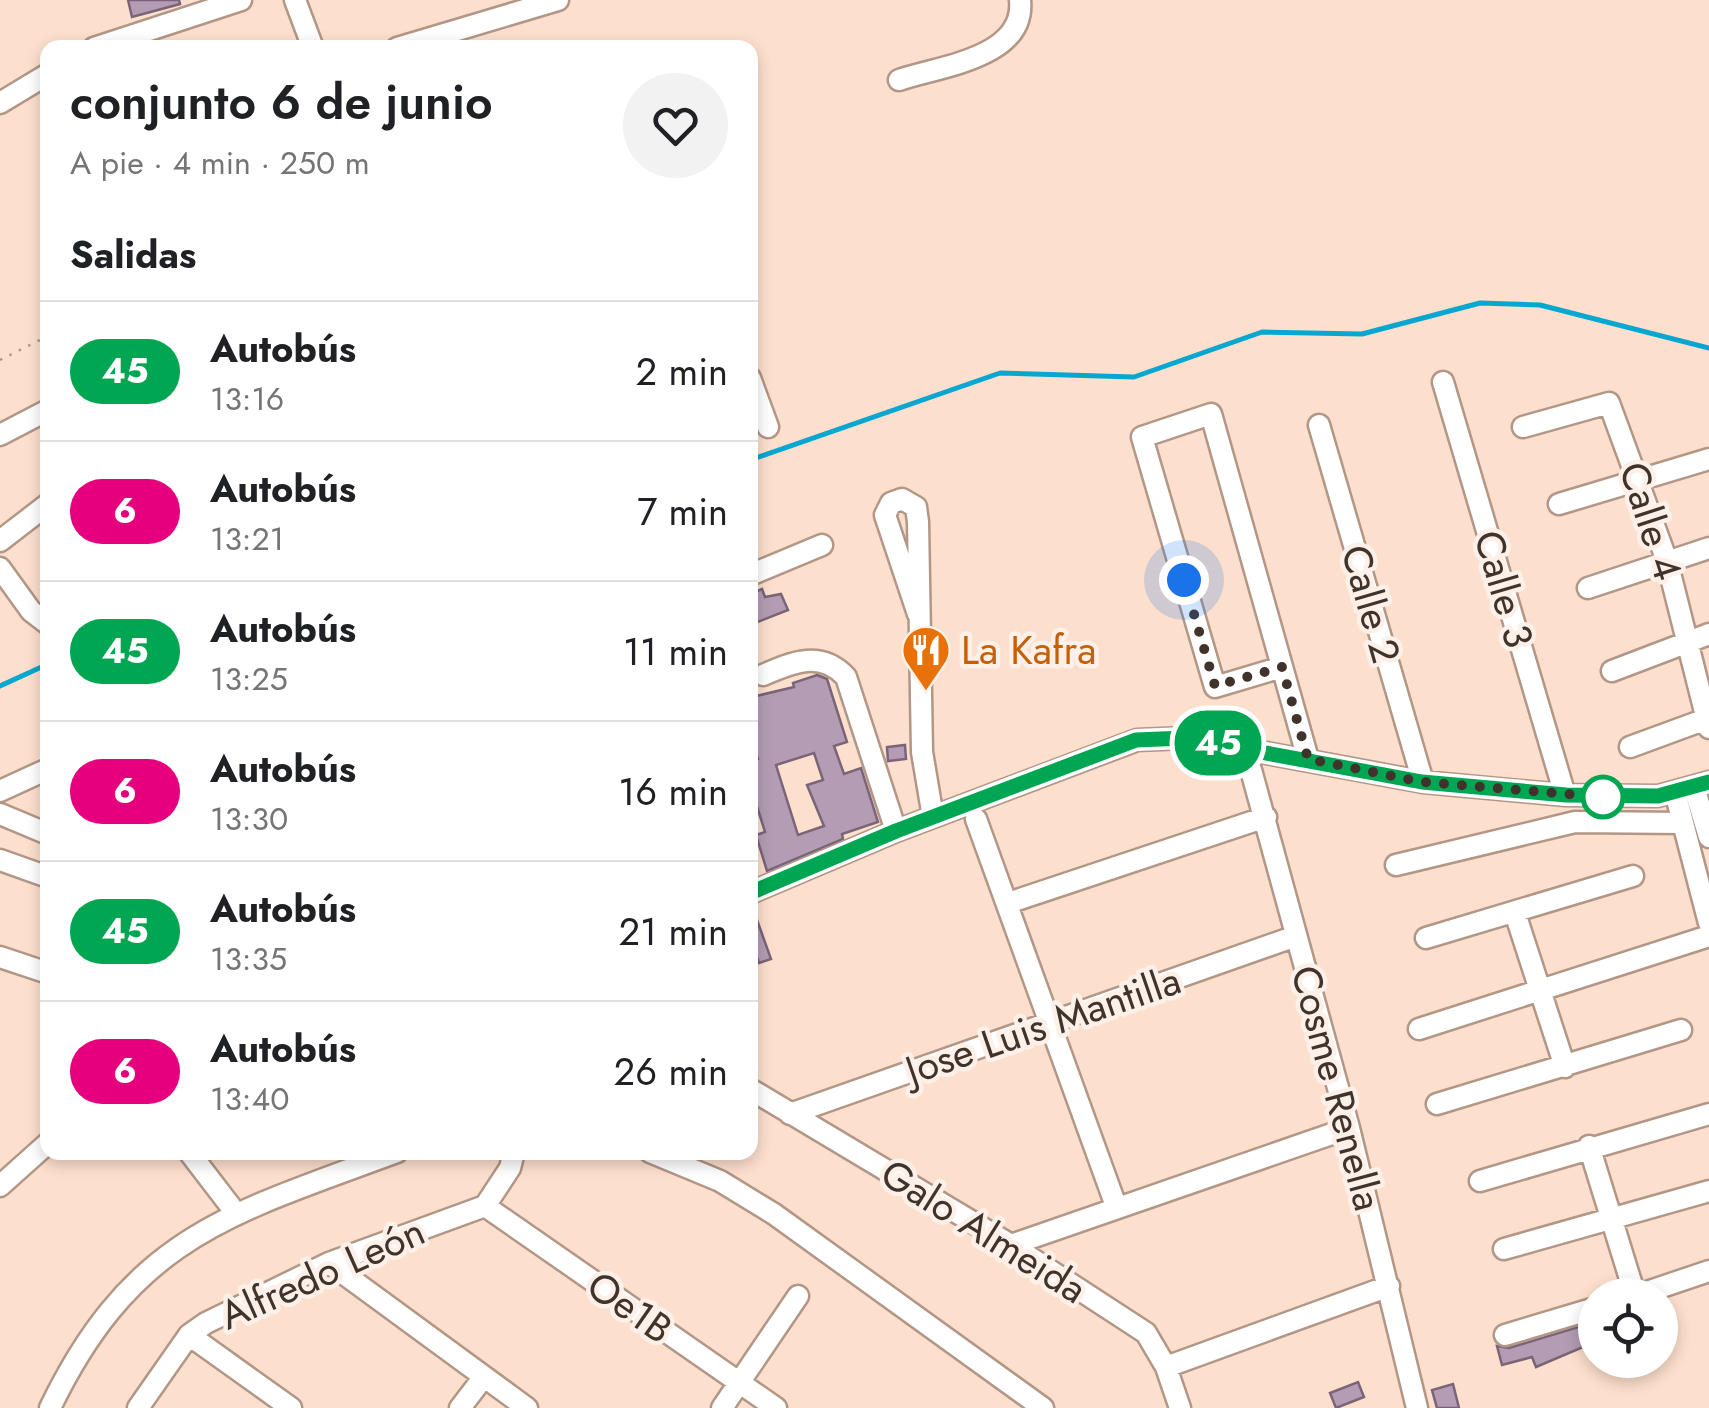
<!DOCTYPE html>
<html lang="es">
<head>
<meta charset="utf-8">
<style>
  :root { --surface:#fff; --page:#f2f2f2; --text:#202124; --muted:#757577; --line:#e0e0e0 }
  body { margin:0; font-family:Jost,sans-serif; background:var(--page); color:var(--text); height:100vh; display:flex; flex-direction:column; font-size:38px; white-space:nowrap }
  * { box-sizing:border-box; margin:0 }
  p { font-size:32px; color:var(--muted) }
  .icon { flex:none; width:55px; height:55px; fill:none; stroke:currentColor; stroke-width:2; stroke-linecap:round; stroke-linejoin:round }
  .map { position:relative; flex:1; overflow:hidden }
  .panel { position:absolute; left:40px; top:40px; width:718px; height:1120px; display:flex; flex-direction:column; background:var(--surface); border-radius:20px; box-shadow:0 5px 15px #0003 }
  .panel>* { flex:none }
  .badge { padding:0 20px; border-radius:32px; font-size:35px; line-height:65px }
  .tools { position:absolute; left:1578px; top:1278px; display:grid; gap:20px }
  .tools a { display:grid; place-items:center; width:100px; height:100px; border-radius:50%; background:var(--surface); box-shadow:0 5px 15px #0003; font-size:50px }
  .you { position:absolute; width:50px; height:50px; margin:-25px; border:8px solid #fff; border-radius:50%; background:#1a73e8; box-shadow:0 0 0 15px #1a73e833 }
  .map>.badge { position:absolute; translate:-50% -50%; box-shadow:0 0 0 5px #fff }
  h2 { padding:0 30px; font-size:38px; line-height:90px }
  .round { display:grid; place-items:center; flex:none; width:105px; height:105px; border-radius:52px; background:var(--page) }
  .summary { display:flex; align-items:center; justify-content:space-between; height:170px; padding:0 30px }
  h1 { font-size:48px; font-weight:600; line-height:75px }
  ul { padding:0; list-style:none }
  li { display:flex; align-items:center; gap:30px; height:140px; padding:0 30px; border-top:2px solid var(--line) }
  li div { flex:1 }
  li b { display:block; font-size:38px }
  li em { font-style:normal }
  li .badge { min-width:110px; font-weight:700; text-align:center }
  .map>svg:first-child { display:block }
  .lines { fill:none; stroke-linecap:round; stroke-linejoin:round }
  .stream { stroke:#07a7d1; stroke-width:5 }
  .building { fill:#b49db4; stroke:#796478; stroke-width:2.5; fill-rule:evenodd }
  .minor-casing { stroke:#b29686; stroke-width:25 }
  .path { stroke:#ae988a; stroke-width:2.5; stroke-dasharray:2.5 8; stroke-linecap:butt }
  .minor { stroke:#fff; stroke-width:20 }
  .line-casing { stroke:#fff; stroke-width:22 }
  .line { stroke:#00a651; stroke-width:15 }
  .walk { stroke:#3f332c; stroke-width:10; stroke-dasharray:0 18 }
  .stop-dot { fill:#fff; stroke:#00a651; stroke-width:5 }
  .labels { text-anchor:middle; stroke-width:9; stroke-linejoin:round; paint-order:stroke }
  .street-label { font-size:40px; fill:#3f332c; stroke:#fcf0e9 }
  .food-label { font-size:40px; fill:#c56008; stroke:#fcf0e9; text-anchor:start }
</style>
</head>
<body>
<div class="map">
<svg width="1709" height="1408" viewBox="0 0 1709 1408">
  <rect width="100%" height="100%" fill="#fddfcd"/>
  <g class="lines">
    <path class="stream" d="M750,460L1000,373L1134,377L1262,332L1362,334L1480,303L1540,305L1709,348
      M0,686L48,664"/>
  </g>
  <path class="building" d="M128,0H179L180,4L132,17Z
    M762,589L765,597L781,594L788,610L750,625V594Z
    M817,675L827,679L847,742L834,746L844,774L861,768L878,822L842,834L843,839L767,871L756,835L765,832L750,784V762L758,759L750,735V703L752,697L794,687L793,683ZM814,753L823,780L807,785L824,826L798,835L776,765Z
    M905,745L906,759L888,761L887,747Z
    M752,906L771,959L759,963L750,938Z
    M1595,1322V1342L1536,1367L1532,1357L1502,1365L1497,1346L1509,1348Z
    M1358,1382L1364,1397L1336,1408L1330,1393Z
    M1453,1384L1459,1408H1437L1432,1390Z"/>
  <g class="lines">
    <g class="minor-casing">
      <path id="minor" d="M295,0L313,48
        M94,48L241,0
        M397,48L558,0
        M899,80C940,66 1026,58 1020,0
        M0,103L48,74
        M750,378L768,427
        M1443,382L1565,795
        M1319,425L1423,782
        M1523,427L1609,403L1667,561L1709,728
        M0,435L48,410
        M1559,504L1709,459
        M0,541L48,504
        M0,568L31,611L48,624
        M750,575L822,545
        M1588,588L1709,548
        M918,614L885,515L891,503L902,499L916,507L918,522L922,752L933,817
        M1282,667L1215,687L1142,437L1211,414L1308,759
        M1612,671L1709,634
        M763,675C793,662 821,650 846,677L896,831
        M1630,747L1709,718
        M1251,770L1349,1128L1417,1408
        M1694,787L1709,837
        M0,791L48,769
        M1675,792L1709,923
        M0,814L48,834
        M976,819L1116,1206
        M0,860L48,877
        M1396,865L1575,822L1683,823
        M750,893L896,831L1137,740L1185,738L1423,782L1565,795L1658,796L1709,782
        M1008,903L1266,817
        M1515,913L1565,1067
        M1426,938L1633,876
        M0,957L48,973
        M1419,1029L1709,936
        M750,1089L1011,1245L1146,1333L1166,1367L1180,1408
        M1437,1104L1681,1030
        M790,1114L1296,936
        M1589,1146L1635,1295
        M189,1152L235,1212
        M650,1152L720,1181L774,1214L1043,1408
        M1480,1181L1709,1114
        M0,1186L48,1143
        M485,1206L776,1408
        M1011,1245L1349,1128
        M1504,1249L1709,1191
        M329,1263L527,1408
        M1638,1295L1709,1271
        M189,1335L291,1408
        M1505,1335L1595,1308
        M1166,1367L1389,1286
        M50,1408C133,1236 230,1214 397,1152
        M138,1408L189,1335L206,1323L329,1263L485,1206L510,1168L514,1152
        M460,1408L483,1378
        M722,1408L798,1296"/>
    </g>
    <path class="path" d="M0,360L48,336"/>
    <use href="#minor" class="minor"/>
  </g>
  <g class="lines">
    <g class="line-casing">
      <path id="line" d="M750,893L896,831L1136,740L1185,738L1422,782L1566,795L1658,796L1709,782"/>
    </g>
    <use href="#line" class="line"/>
    <path class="walk" d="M1184,580L1215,686L1282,667L1308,759L1422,782L1603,797"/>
  </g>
  <defs>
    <g id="restaurant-pin" transform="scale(2.5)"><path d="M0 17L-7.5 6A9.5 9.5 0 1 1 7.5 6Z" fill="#e8710a" stroke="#fcf0e9"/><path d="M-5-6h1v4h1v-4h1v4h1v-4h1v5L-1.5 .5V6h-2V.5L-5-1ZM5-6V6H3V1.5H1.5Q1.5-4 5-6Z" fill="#fff"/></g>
  </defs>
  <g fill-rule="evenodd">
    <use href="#restaurant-pin" x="926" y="650"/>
  </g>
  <circle class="stop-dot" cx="1603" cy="797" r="20"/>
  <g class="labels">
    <g class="street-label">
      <text transform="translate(1651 521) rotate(72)" y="14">Calle 4</text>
      <text transform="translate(1504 589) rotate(74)" y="14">Calle 3</text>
      <text transform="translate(1371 604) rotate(74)" y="14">Calle 2</text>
      <text transform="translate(1043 1025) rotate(-19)" y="14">Jose Luis Mantilla</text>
      <text transform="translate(1337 1088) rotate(75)" y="14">Cosme Renella</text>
      <text transform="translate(984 1231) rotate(32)" y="14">Galo Almeida</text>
      <text transform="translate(322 1273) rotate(-24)" y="14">Alfredo León</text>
      <text transform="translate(630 1307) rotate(35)" y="14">Oe1B</text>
    </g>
    <g class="food-label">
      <text x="961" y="664">La Kafra</text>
    </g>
  </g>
</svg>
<div class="tools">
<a><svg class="icon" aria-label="locate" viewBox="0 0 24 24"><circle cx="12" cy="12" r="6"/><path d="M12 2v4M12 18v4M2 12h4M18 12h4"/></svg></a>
</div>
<div class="you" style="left:1184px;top:580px"></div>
<b class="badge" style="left:1218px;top:743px;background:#00a651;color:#fff">45</b>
<section class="panel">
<div class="summary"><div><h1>conjunto 6 de junio</h1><p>A pie · 4 min · 250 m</p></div><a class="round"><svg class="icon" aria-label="heart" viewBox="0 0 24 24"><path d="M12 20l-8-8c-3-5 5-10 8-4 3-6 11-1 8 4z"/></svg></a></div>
<h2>Salidas</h2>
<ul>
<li><span class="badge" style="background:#00a651;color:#fff">45</span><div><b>Autobús</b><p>13:16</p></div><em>2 min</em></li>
<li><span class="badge" style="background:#e6007e;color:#fff">6</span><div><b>Autobús</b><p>13:21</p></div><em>7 min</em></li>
<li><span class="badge" style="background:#00a651;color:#fff">45</span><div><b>Autobús</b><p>13:25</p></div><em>11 min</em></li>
<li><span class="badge" style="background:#e6007e;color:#fff">6</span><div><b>Autobús</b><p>13:30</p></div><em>16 min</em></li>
<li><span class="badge" style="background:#00a651;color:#fff">45</span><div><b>Autobús</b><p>13:35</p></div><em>21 min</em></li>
<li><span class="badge" style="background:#e6007e;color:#fff">6</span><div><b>Autobús</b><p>13:40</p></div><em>26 min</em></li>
</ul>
</section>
</div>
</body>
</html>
